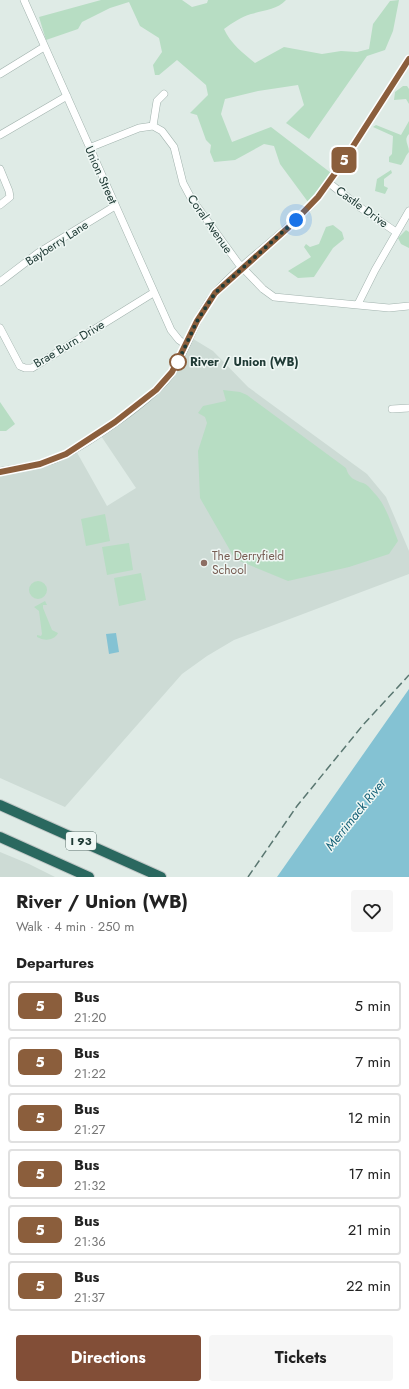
<!DOCTYPE html>
<html lang="en">
<head>
<meta charset="utf-8">
<style>
  :root { --surface:#fff; --page:#f6f6f6; --text:#222; --muted:#767676; --line:#e0e0e0; --accent:#824e37 }
  body { margin:0; font-family:Jost,sans-serif; background:var(--page); color:var(--text); height:100vh; display:flex; flex-direction:column; font-size:15px; white-space:nowrap }
  * { box-sizing:border-box; margin:0 }
  p { font-size:13px; color:var(--muted) }
  .icon { flex:none; width:22px; height:22px; fill:none; stroke:currentColor; stroke-width:2; stroke-linecap:round; stroke-linejoin:round }
  .map { position:relative; height:877px; overflow:hidden }
  .panel { display:flex; flex-direction:column; background:var(--surface); flex:1 }
  .panel>* { flex:none }
  .badge { padding:0 8px; border-radius:6px; font-size:14px; line-height:26px }
  .you { position:absolute; width:20px; height:20px; margin:-10px; border:3px solid #fff; border-radius:50%; background:#1a73e8; box-shadow:0 0 0 6px #1a73e833 }
  .map>.badge { position:absolute; translate:-50% -50%; box-shadow:0 0 0 2px #fff }
  h2 { padding:0 16px; font-size:15px; line-height:36px }
  .round { display:grid; place-items:center; flex:none; width:42px; height:42px; border-radius:4px; background:var(--page) }
  .headline { display:flex; align-items:center; justify-content:space-between; height:68px; padding:0 16px }
  h1 { font-size:19px; font-weight:700; line-height:30px }
  .primary-button { display:flex; gap:8px; margin-top:auto; padding:8px 16px }
  .primary-button a { flex:1; height:46px; border-radius:4px; background:var(--accent); color:#fff; font-size:16px; font-weight:700; line-height:46px; text-align:center }
  .primary-button a+a { background:var(--page); color:var(--text) }
  ul { padding:0; list-style:none }
  li { display:flex; align-items:center; gap:12px; height:50px; margin:0 8px 6px; padding:0 8px; border:2px solid var(--line); border-radius:4px }
  li div { flex:1 }
  li b { display:block; font-size:15px }
  li em { font-style:normal }
  li .badge { min-width:44px; font-weight:700; text-align:center }
  .map>svg:first-child { display:block }
  .built { fill:#cddbd5 }
  .green { fill:#b7ddc3 }
  .water { fill:#84c2d3 }
  .lines { fill:none; stroke-linecap:round; stroke-linejoin:round }
  .minor-casing { stroke:#a2b3ae; stroke-width:8 }
  .highway-casing { stroke:#c1c8c7; stroke-width:12 }
  .minor { stroke:#fff; stroke-width:7 }
  .highway { stroke:#2a685f; stroke-width:10 }
  .rail { stroke:#5a7771; stroke-width:1.5; stroke-dasharray:8 4; stroke-linecap:butt }
  .line-casing { stroke:#fff; stroke-width:9 }
  .line { stroke:#8b5e3c; stroke-width:6 }
  .walk { stroke:#203b36; stroke-width:4; stroke-dasharray:0 7.2 }
  .stop-dot { fill:#fff; stroke:#8b5e3c; stroke-width:2 }
  .education-dot { fill:#8d6e63; stroke:#eff7f4; stroke-width:1.5 }
  .labels { text-anchor:middle; stroke-width:3; stroke-linejoin:round; paint-order:stroke }
  .shield { fill:#eff7f4; stroke:#5e736f; stroke-width:1 }
  .shield-label { font-size:11px; font-weight:bold; fill:#203b36 }
  .street-label { font-size:12px; fill:#203b36; stroke:#eff7f4 }
  .stop-label { font-size:12px; font-weight:bold; fill:#203b36; stroke:#eff7f4; text-anchor:start }
  .education-label { font-size:12px; fill:#785e54; stroke:#eff7f4; text-anchor:start }
  .water-label { font-size:13px; font-style:italic; fill:#186379; stroke:#eff7f4 }
</style>
</head>
<body>
<div class="map">
<svg width="409" height="877" viewBox="0 0 409 877">
  <rect width="100%" height="100%" fill="#dfebe6"/>
  <path class="built" d="M190,337L213,351L248,387L367,474L386,497L409,551V574L234,640L207,656L182,674L65,807L0,778V471L28,466L75,449L107,506L136,488L99,433L165,382Z
    M0,852L29,864L55,877H0Z"/>
  <path class="green" d="M101,0H182L192,7L207,3L208,0H286C277,10 264,10 251,14C241,17 232,23 224,29C230,43 244,54 255,63L284,47L322,54L341,51L357,52L369,49L373,24L390,1L399,0L393,31L385,50L367,56L309,139L286,123L304,105L298,85L258,91L225,99L221,114L232,142L271,127L331,173L308,202L280,164L274,146L264,144L235,160L214,162L210,152L211,145L206,140L197,115L190,113L208,95L206,85L177,60L159,75H155L153,65L162,52L159,38L140,26L129,2L110,8L82,22L78,29L46,40L39,17Z
    M403,86H407L409,89V104L406,99L394,100L395,92Z
    M409,121V134C403,140 409,145 409,152C405,156 405,160 401,165L389,162V157L392,154L393,136L373,127L376,125L401,135Z
    M391,170L392,173L384,179V186L388,188L385,194L375,191L377,179Z
    M333,225L342,232L344,239L333,248L314,277L298,278L288,271L311,257L304,247L306,244L310,247L319,244L326,227Z
    M406,230L409,232V248L401,244L398,238Z
    M223,390L240,392L247,395L346,468C349,478 354,480 363,483C368,484 373,492 377,496C387,508 392,526 398,541L389,554L349,567L288,581L235,559L200,498L198,451L207,423L205,417L198,413L203,406L226,401Z
    M0,402L15,424L6,431H0Z
    M105,514L110,541L86,546L81,519Z
    M129,543L133,570L107,575L102,547Z
    M141,573L146,600L119,606L114,578Z
    M29 590a9 9 0 1 1 18 0a9 9 0 1 1-18 0Z
    M45,601L47,605H43V608L52,630L58,633C54,641 44,641 37,637V635L41,636L42,634L39,611L34,607Z"/>
  <path class="water" d="M116,633L119,652L109,654L106,634Z
    M409,689V877H277Z"/>
  <g class="lines">
    <g class="minor-casing">
      <path id="minor" d="M24,0L171,330L179,340L186,345
        M0,74L44,47
        M153,126L157,101L164,94
        M0,135L67,96
        M89,148L139,128L153,126L162,131L174,147L183,183L191,198L238,263L263,289L274,297L389,308L409,306
        M0,169L9,191L10,197L0,205
        M329,183L361,208L396,232
        M0,282L38,253L115,206
        M358,304L375,270L409,211
        M0,328L20,366L25,368H32L153,293
        M392,409L409,408
        M0,471C18,468 36,466 53,460C83,448 156,398 173,371C189,345 196,315 216,292C244,260 281,237 310,206C328,187 341,164 355,143C373,115 391,87 409,59"/>
    </g>
    <g class="highway-casing">
      <path id="highway" d="M0,805L161,877
        M0,837L89,877"/>
    </g>
    <use href="#minor" class="minor"/>
    <use href="#highway" class="highway"/>
    <path class="rail" d="M248,877L297,806L363,725L409,675"/>
  </g>
  <g class="lines">
    <g class="line-casing">
      <path id="line" d="M0,472L40,464L66,454L115,422L156,390L172,372L197,321L215,293L290,226L318,197L341,165L409,59"/>
    </g>
    <use href="#line" class="line"/>
    <path class="walk" d="M178,362L177,364L197,321L215,293L296,220"/>
  </g>
  <circle class="stop-dot" cx="178" cy="362" r="8"/>
  <circle class="education-dot" cx="204" cy="563" r="4"/>
  <g class="labels">
    <rect class="shield" x="66" y="832" width="30" height="18" rx="3"/>
    <g class="shield-label">
      <text x="81" y="845">I 93</text>
    </g>
    <g class="street-label">
      <text transform="translate(101 175) rotate(66)" y="4">Union Street</text>
      <text transform="translate(362 207) rotate(36)" y="4">Castle Drive</text>
      <text transform="translate(210 224) rotate(55)" y="4">Coral Avenue</text>
      <text transform="translate(57 243) rotate(-33)" y="4">Bayberry Lane</text>
      <text transform="translate(69 344) rotate(-31)" y="4">Brae Burn Drive</text>
    </g>
    <g class="stop-label">
      <text x="190" y="366">River / Union (WB)</text>
    </g>
    <g class="education-label">
      <text x="212" y="560">The Derryfield<tspan x="212" dy="14">School</tspan></text>
    </g>
    <g class="water-label">
      <text transform="translate(355 814) rotate(-51)" y="5">Merrimack River</text>
    </g>
  </g>
</svg>
<div class="you" style="left:296px;top:220px"></div>
<b class="badge" style="left:344px;top:160px;background:#8b5e3c;color:#fff">5</b>
</div>
<section class="panel">
<div class="headline"><div><h1>River / Union (WB)</h1><p>Walk · 4 min · 250 m</p></div><a class="round"><svg class="icon" aria-label="heart" viewBox="0 0 24 24"><path d="M12 20l-8-8c-3-5 5-10 8-4 3-6 11-1 8 4z"/></svg></a></div>
<h2>Departures</h2>
<ul>
<li><span class="badge" style="background:#8b5e3c;color:#fff">5</span><div><b>Bus</b><p>21:20</p></div><em>5 min</em></li>
<li><span class="badge" style="background:#8b5e3c;color:#fff">5</span><div><b>Bus</b><p>21:22</p></div><em>7 min</em></li>
<li><span class="badge" style="background:#8b5e3c;color:#fff">5</span><div><b>Bus</b><p>21:27</p></div><em>12 min</em></li>
<li><span class="badge" style="background:#8b5e3c;color:#fff">5</span><div><b>Bus</b><p>21:32</p></div><em>17 min</em></li>
<li><span class="badge" style="background:#8b5e3c;color:#fff">5</span><div><b>Bus</b><p>21:36</p></div><em>21 min</em></li>
<li><span class="badge" style="background:#8b5e3c;color:#fff">5</span><div><b>Bus</b><p>21:37</p></div><em>22 min</em></li>
</ul>
<div class="primary-button"><a>Directions</a><a>Tickets</a></div>
</section>
</body>
</html>
